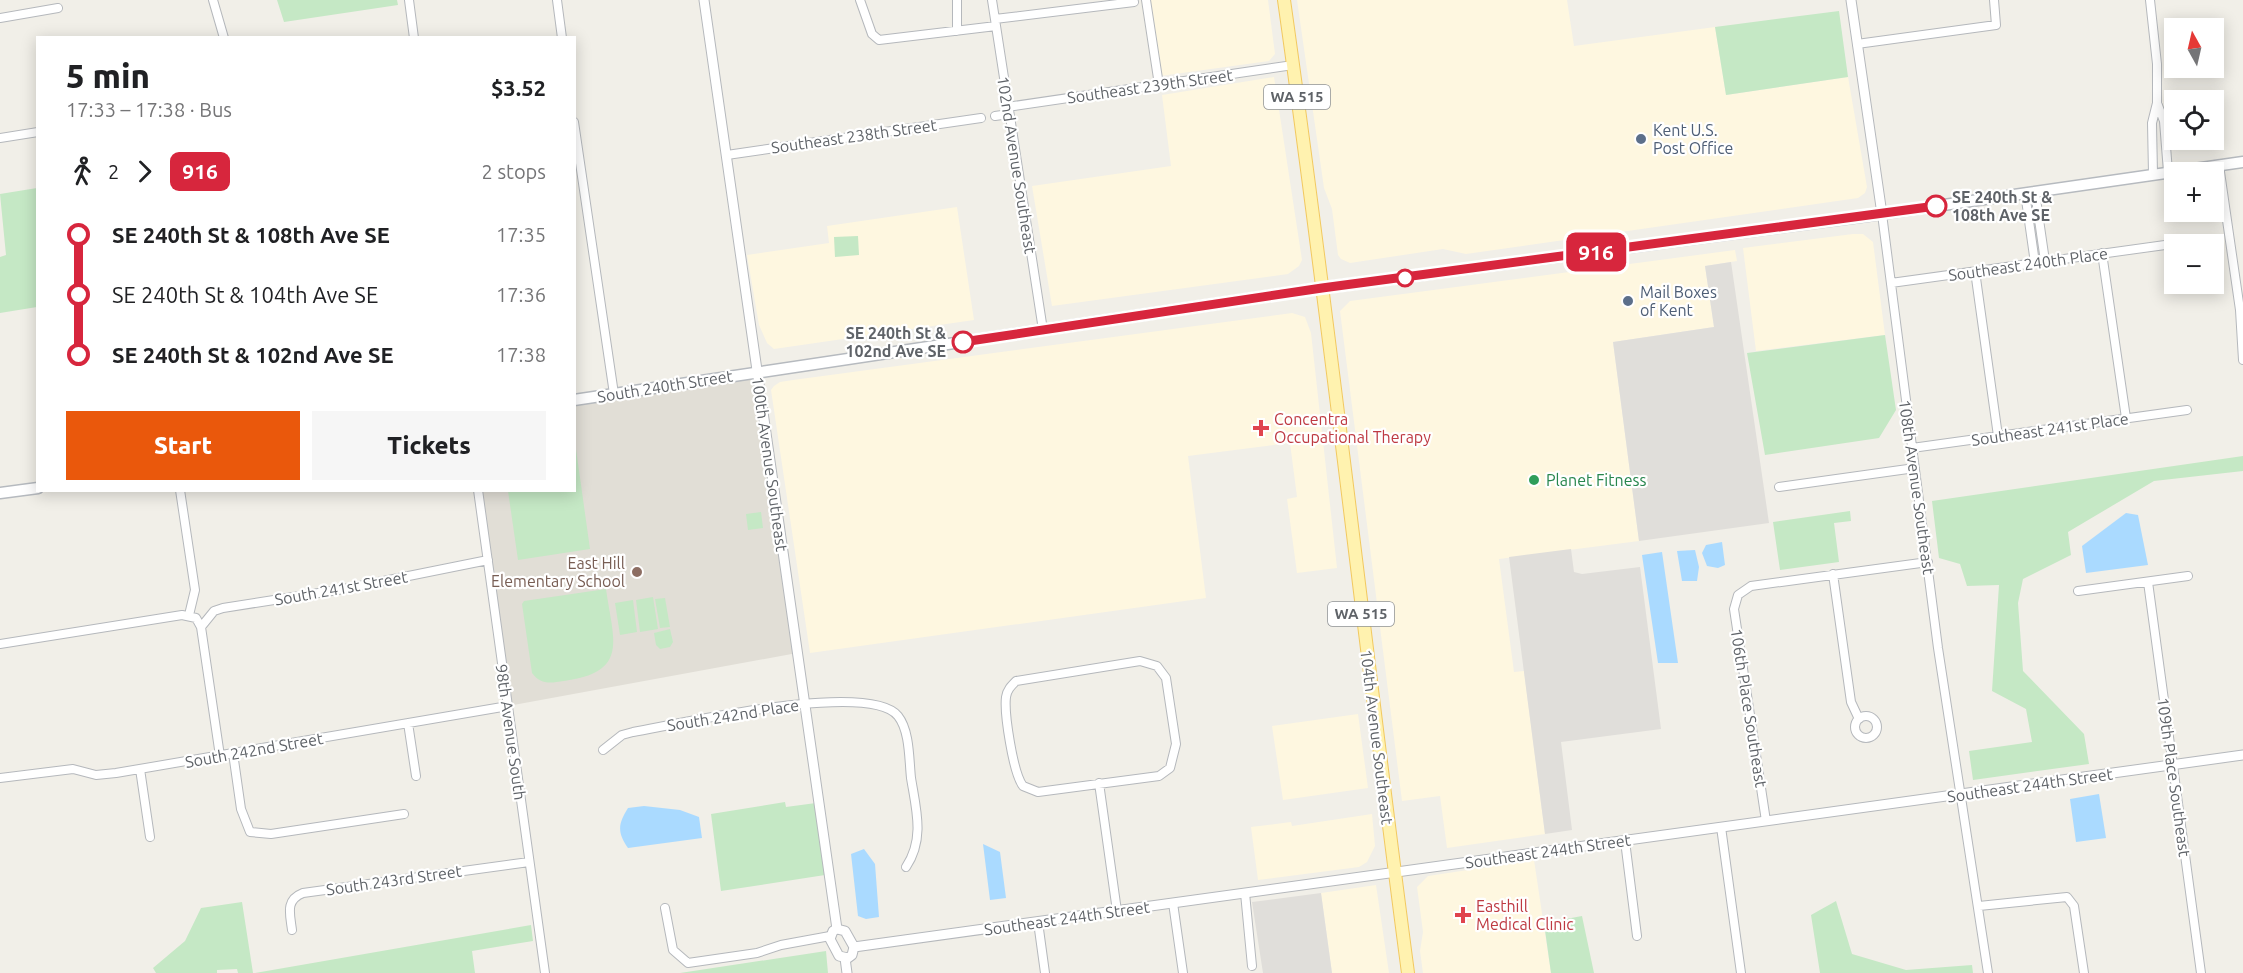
<!DOCTYPE html>
<html lang="en">
<head>
<meta charset="utf-8">
<style>
  :root { --surface:#fff; --page:#f6f6f6; --text:#202124; --muted:#757577; --accent:#ea580c }
  body { margin:0; font-family:Ubuntu,sans-serif; background:var(--page); color:var(--text); height:100vh; display:flex; flex-direction:column; font-size:22px; white-space:nowrap }
  * { box-sizing:border-box; margin:0 }
  p { font-size:20px; color:var(--muted) }
  .icon { flex:none; width:33px; height:33px; fill:none; stroke:currentColor; stroke-width:2; stroke-linecap:round; stroke-linejoin:round }
  .map { position:relative; flex:1; overflow:hidden }
  .drawer { position:absolute; left:36px; top:36px; width:540px; height:456px; display:flex; flex-direction:column; background:var(--surface); border-radius:0px; box-shadow:0 3px 15px #0003 }
  .drawer>* { flex:none }
  .badge { padding:0 12px; border-radius:9px; font-size:21px; line-height:39px }
  .needle { width:39px; rotate:352deg }
  .tools { position:absolute; left:2164px; top:18px; display:grid; gap:12px }
  .tools a { display:grid; place-items:center; width:60px; height:60px; border-radius:0px; background:var(--surface); box-shadow:0 3px 15px #0003; font-size:30px }
  .map>.badge { position:absolute; translate:-50% -50%; box-shadow:0 0 0 3px #fff }
  .legs { display:flex; align-items:center; gap:9px; height:66px; padding:0 30px; font-size:20px }
  .legs p { margin-inline-start:auto }
  .head { display:flex; align-items:center; justify-content:space-between; height:102px; padding:0 30px }
  h1 { font-size:33px; font-weight:800; line-height:45px }
  .cta { display:flex; gap:12px; margin-top:auto; padding:12px 30px }
  .cta a { flex:1; height:69px; border-radius:0px; background:var(--accent); color:#fff; font-size:24px; font-weight:800; line-height:69px; text-align:center }
  .cta a+a { background:var(--page); color:var(--text) }
  ul { padding:0 30px; list-style:none }
  li { display:flex; align-items:center; gap:21px; height:60px; font-size:22px }
  li i { display:grid; place-items:center; width:9px; height:100%; margin:0 8px; background:currentColor }
  li i::after { content:''; width:15px; height:15px; margin:-8px; border:4px solid; border-radius:50%; background:var(--surface) }
  li p { margin-inline-start:auto }
  li:first-child i { background:linear-gradient(#0000 50%,currentColor 0) }
  li:last-child i { background:linear-gradient(currentColor 50%,#0000 0) }
  .map>svg:first-child { display:block }
  .commercial { fill:#fef7e0 }
  .industrial { fill:#e0deda }
  .education { fill:#e1ded6 }
  .green { fill:#c5e8c5 }
  .water { fill:#aadaff }
  .lines { fill:none; stroke-linecap:round; stroke-linejoin:round }
  .minor-casing { stroke:#b5b8bc; stroke-width:10 }
  .tertiary-casing { stroke:#b5b8bc; stroke-width:11 }
  .secondary-casing { stroke:#b6babf; stroke-width:13 }
  .primary-casing { stroke:#f2c960; stroke-width:14 }
  .minor { stroke:#fff; stroke-width:8 }
  .tertiary { stroke:#fff; stroke-width:9 }
  .secondary { stroke:#fff; stroke-width:10 }
  .primary { stroke:#fff2af; stroke-width:12 }
  .line-1-casing { stroke:#fff; stroke-width:14 }
  .line-1 { stroke:#d7263d; stroke-width:9 }
  .service-dot { fill:#5c6f8a; stroke:#fff; stroke-width:2 }
  .stop-1-dot { fill:#fff; stroke:#d7263d; stroke-width:3 }
  .health-dot { fill:#e0444e; stroke:#fff; stroke-width:2 }
  .leisure-dot { fill:#2e9e5b; stroke:#fff; stroke-width:2 }
  .education-dot { fill:#8d6e63; stroke:#fff; stroke-width:2 }
  .labels { text-anchor:middle; stroke-width:4.5; stroke-linejoin:round; paint-order:stroke }
  .shield { fill:#fff; stroke:#8f9295; stroke-width:1.5 }
  .shield-label { font-size:15px; font-weight:bold; fill:#5f6368 }
  .street-label { font-size:16px; fill:#5f6368; stroke:#fff }
  .service-label { font-size:16px; fill:#4e5e75; stroke:#fff; text-anchor:start }
  .stop-label { font-size:16px; font-weight:bold; fill:#5f6368; stroke:#fff; text-anchor:start }
  .health-label { font-size:16px; fill:#be3a42; stroke:#fff; text-anchor:start }
  .leisure-label { font-size:16px; fill:#27864d; stroke:#fff; text-anchor:start }
  .education-label { font-size:16px; fill:#785e54; stroke:#fff; text-anchor:end }
</style>
</head>
<body>
<div class="map">
<svg width="2243" height="973" viewBox="0 0 2243 973">
  <rect width="100%" height="100%" fill="#f1efe8"/>
  <path class="commercial" d="M1141,0H1268L1275,54L1269,61L1153,77Z
    M1297,0H1567L1574,46L1715,27L1726,95L1848,77L1867,187L1865,193L1858,198L1466,254L1443,249L1350,263L1341,259L1338,255L1332,209L1324,188Z
    M1274,77L1302,260L1299,266L1288,274L1052,306L1032,186L1171,166L1162,95Z
    M957,207L974,320L774,349L767,343L759,325L747,255L829,243L827,226Z
    M1853,234H1863L1873,242L1885,335L1756,351L1743,248Z
    M1735,250L1737,261L1705,266L1714,327L1613,342L1639,541L1499,559L1514,672L1524,671L1545,834L1447,848L1440,796L1402,801L1340,311L1350,301Z
    M1292,313L1305,317L1311,333L1337,568L1297,573L1287,499L1297,497L1290,443L1188,456L1206,598L810,653L771,390L774,386L780,382L793,380Z
    M1358,714L1368,788L1283,800L1272,726Z
    M1372,814L1375,846L1367,862L1359,867L1258,880L1251,827L1291,822L1292,826Z
    M1534,860L1551,973H1423L1420,951L1423,932L1417,887L1428,876Z
    M1376,885L1389,973H1332L1321,893Z"/>
  <path class="industrial" d="M1731,262L1769,523L1639,541L1613,342L1714,327L1705,266Z
    M1571,549L1574,572L1582,574L1640,567L1661,729L1561,742L1572,830L1545,834L1509,557Z
    M1321,893L1332,973H1263L1252,902Z"/>
  <path class="education" d="M756,371L797,653L508,706L478,491L574,490L575,400Z"/>
  <path class="green" d="M277,0H397L398,5L284,22Z
    M1839,11L1848,77L1726,95L1715,27Z
    M37,188V307L0,313V257L6,255L0,194Z
    M858,236L859,255L835,257L834,237Z
    M1885,335L1896,410L1879,438L1765,455L1747,353Z
    M575,442L590,549L518,560L508,491L574,490Z
    M2243,456V471L2154,481L2068,532L2071,555L2023,579L2018,603L2023,671L2084,734L2089,764L1973,780L1969,751L2032,742L2026,709L1992,691L1999,585L1967,586L1960,564L1939,558L1932,501Z
    M1850,511L1851,521L1834,523L1839,562L1780,570L1773,522Z
    M761,512L763,528L748,530L746,514Z
    M606,589C613,640 630,672 564,681C550,683 541,685 532,673L522,604L524,601Z
    M653,597L658,629L640,632L636,600Z
    M665,598L670,627L660,628L655,599Z
    M633,600L637,632L620,635L615,603Z
    M670,629L673,642L670,647L660,649L656,645L654,633Z
    M785,802L786,807L816,803L825,875L721,891L711,814Z
    M1836,901L1852,954L1906,970L1972,965L1973,973H1820L1811,915Z
    M242,902L253,973H238L237,969L217,970V973H156L153,968L185,941L201,908Z
    M1582,916L1594,973H1551L1544,923Z
    M531,925L533,941L472,951L475,973H255Z
    M826,951L828,973H680Z"/>
  <path class="water" d="M2126,513L2138,515L2148,565L2086,573L2082,546Z
    M1722,542L1725,565L1718,568L1707,566L1702,553L1706,545Z
    M1695,550L1699,567L1697,581H1682L1677,551Z
    M1662,552L1678,663H1658L1642,555Z
    M2099,794L2106,838L2076,842L2070,799Z
    M644,806L680,810L699,817L702,838L628,848C617,832 618,824 628,808Z
    M983,844L1000,852L1006,898L990,900Z
    M864,849L875,864L879,917L866,919L858,916L851,854Z"/>
  <g class="lines">
    <g class="minor-casing">
      <path id="minor" d="M213,0L224,38
        M409,0L414,38
        M557,0L562,38
        M860,0L872,34L879,40L996,26
        M957,0V31
        M992,0L1043,330
        M1146,0L1159,85
        M2150,0L2157,64V103L2152,123L2153,174
        M0,18L58,8
        M995,19L1134,2
        M1857,44L1996,25L1994,0
        M2157,103L2164,121L2168,172
        M1007,107L1293,65
        M995,116L1009,114
        M574,122L614,394
        M0,138L38,132
        M727,155L981,118
        M2219,165L2240,310L2243,360
        M2035,192L2045,261
        M2025,193L2035,263
        M1882,214L1938,648L1988,973
        M2102,253L2126,418
        M1975,271L1998,436
        M1891,283L2165,245
        M1912,448L2187,410
        M1779,487L1915,468
        M180,490L195,590L189,615
        M478,490L545,973
        M1833,574L1851,702L1859,719
        M2148,582L2201,973
        M2078,591L2188,576
        M201,627L214,611L223,608L344,589L488,560
        M0,644L182,615L196,618L201,627L220,756
        M1140,661L1157,666L1166,678L1176,744L1170,768L1159,776L1038,792L1023,786C1013,773 1004,713 1006,697C1007,690 1011,686 1016,681Z
        M1855 727a11 11 0 1 1 22 0a11 11 0 1 1-22 0Z
        M408,723L416,776
        M603,750L622,735L633,732C679,724 869,680 898,716C910,731 909,760 911,778C916,809 925,839 906,867
        M233,753L241,809L250,832L271,834L404,814
        M140,769L150,837
        M0,778L73,769L96,775L116,773L508,706
        M1099,783L1117,911
        M1766,821L1734,609L1738,595L1751,586L1928,562
        M1721,827L1741,973
        M1625,841L1637,936
        M1245,893L1252,966
        M1173,903L1183,973
        M1979,906L2067,897L2074,906L2084,973
        M665,908L673,950L688,963L757,953L781,945L830,936
        M1038,922L1045,973
        M292,930C290,914 285,900 303,893L529,862"/>
    </g>
    <g class="tertiary-casing">
      <path id="tertiary" d="M704,0L837,929
        M1851,0L1882,214
        M837,929L845,931L854,947L852,955L848,958L839,956L830,939L833,931Z
        M854,947L2243,755
        M845,958L847,973"/>
    </g>
    <g class="secondary-casing">
      <path id="secondary" d="M574,400L1322,288L1867,216L2243,162
        M0,493L38,488"/>
    </g>
    <g class="primary-casing">
      <path id="primary" d="M1284,0C1330,324 1365,649 1408,973"/>
    </g>
    <use href="#minor" class="minor"/>
    <use href="#tertiary" class="tertiary"/>
    <use href="#secondary" class="secondary"/>
    <use href="#primary" class="primary"/>
  </g>
  <g class="lines">
    <g class="line-1-casing">
      <path id="line-1" d="M963,342L1322,288L1936,206"/>
    </g>
    <use href="#line-1" class="line-1"/>
  </g>
  <g class="service-dot">
    <circle cx="1641" cy="139" r="6"/>
    <circle cx="1628" cy="301" r="6"/>
  </g>
  <g class="stop-1-dot">
    <circle cx="1936" cy="206" r="10"/>
    <circle cx="1405" cy="278" r="8"/>
    <circle cx="963" cy="342" r="10"/>
  </g>
  <g class="health-dot">
    <path d="M1258 419h6v6h6v6h-6v6h-6v-6h-6v-6h6z"/>
    <path d="M1460 906h6v6h6v6h-6v6h-6v-6h-6v-6h6z"/>
  </g>
  <circle class="leisure-dot" cx="1534" cy="480" r="6"/>
  <circle class="education-dot" cx="637" cy="572" r="6"/>
  <g class="labels">
    <g class="shield">
      <rect x="1264" y="85" width="66" height="24" rx="4.5"/>
      <rect x="1328" y="602" width="66" height="24" rx="4.5"/>
    </g>
    <g class="shield-label">
      <text x="1297" y="102">WA 515</text>
      <text x="1361" y="619">WA 515</text>
    </g>
    <g class="street-label">
      <text transform="translate(1150 86) rotate(-8)" y="6">Southeast 239th Street</text>
      <text transform="translate(854 136) rotate(-8)" y="6">Southeast 238th Street</text>
      <text transform="translate(1017 165) rotate(81)" y="6">102nd Avenue Southeast</text>
      <text transform="translate(2028 264) rotate(-8)" y="6">Southeast 240th Place</text>
      <text transform="translate(665 386) rotate(-9)" y="6">South 240th Street</text>
      <text transform="translate(2050 429) rotate(-8)" y="6">Southeast 241st Place</text>
      <text transform="translate(770 464) rotate(82)" y="6">100th Avenue Southeast</text>
      <text transform="translate(1917 487) rotate(82)" y="6">108th Avenue Southeast</text>
      <text transform="translate(341 588) rotate(-10)" y="6">South 241st Street</text>
      <text transform="translate(1749 708) rotate(81)" y="6">106th Place Southeast</text>
      <text transform="translate(733 715) rotate(-9)" y="6">South 242nd Place</text>
      <text transform="translate(511 732) rotate(82)" y="6">98th Avenue South</text>
      <text transform="translate(1377 737) rotate(83)" y="6">104th Avenue Southeast</text>
      <text transform="translate(254 750) rotate(-10)" y="6">South 242nd Street</text>
      <text transform="translate(2174 777) rotate(82)" y="6">109th Place Southeast</text>
      <text transform="translate(2030 785) rotate(-8)" y="6">Southeast 244th Street</text>
      <text transform="translate(1548 851) rotate(-8)" y="6">Southeast 244th Street</text>
      <text transform="translate(394 880) rotate(-8)" y="6">South 243rd Street</text>
      <text transform="translate(1067 918) rotate(-8)" y="6">Southeast 244th Street</text>
    </g>
    <g class="service-label">
      <text x="1653" y="136">Kent U.S.<tspan x="1653" dy="18">Post Office</tspan></text>
      <text x="1640" y="298">Mail Boxes<tspan x="1640" dy="18">of Kent</tspan></text>
    </g>
    <g class="stop-label">
      <text x="1952" y="203">SE 240th St &amp;<tspan x="1952" dy="18">108th Ave SE</tspan></text>
      <text x="946" y="339" text-anchor="end">SE 240th St &amp;<tspan x="946" dy="18">102nd Ave SE</tspan></text>
    </g>
    <g class="health-label">
      <text x="1274" y="425">Concentra<tspan x="1274" dy="18">Occupational Therapy</tspan></text>
      <text x="1476" y="912">Easthill<tspan x="1476" dy="18">Medical Clinic</tspan></text>
    </g>
    <g class="leisure-label">
      <text x="1546" y="486">Planet Fitness</text>
    </g>
    <g class="education-label">
      <text x="625" y="569">East Hill<tspan x="625" dy="18">Elementary School</tspan></text>
    </g>
  </g>
</svg>
<div class="tools">
<a><svg class="needle" viewBox="-14 -14 28 28"><path d="M0-13l5 13h-10z" fill="#e53935"/><path d="M0 13l5-13h-10z" fill="#757577"/></svg></a>
<a><svg class="icon" aria-label="locate" viewBox="0 0 24 24"><circle cx="12" cy="12" r="6"/><path d="M12 2v4M12 18v4M2 12h4M18 12h4"/></svg></a>
<a>+</a>
<a>−</a>
</div>
<b class="badge" style="left:1596px;top:252px;background:#d7263d;color:#fff">916</b>
<section class="drawer">
<div class="head"><div><h1>5 min</h1><p>17:33 – 17:38 · Bus</p></div><b>$3.52</b></div>
<div class="legs"><svg class="icon" aria-label="walk" viewBox="0 0 24 24"><circle cx="13" cy="4" r="2"/><path d="M13 8l-2 6 4 7M11 14l-3 7M7 12l3-4h3l4 4"/></svg>2<svg class="icon" aria-label="forward" viewBox="0 0 24 24"><path d="M9 5l7 7-7 7"/></svg><b class="badge" style="background:#d7263d;color:#fff">916</b><p>2 stops</p></div>
<ul>
<li><i style="color:#d7263d"></i><b>SE 240th St &amp; 108th Ave SE</b><p>17:35</p></li>
<li><i style="color:#d7263d"></i><span>SE 240th St &amp; 104th Ave SE</span><p>17:36</p></li>
<li><i style="color:#d7263d"></i><b>SE 240th St &amp; 102nd Ave SE</b><p>17:38</p></li>
</ul>
<div class="cta"><a>Start</a><a>Tickets</a></div>
</section>
</div>
</body>
</html>
